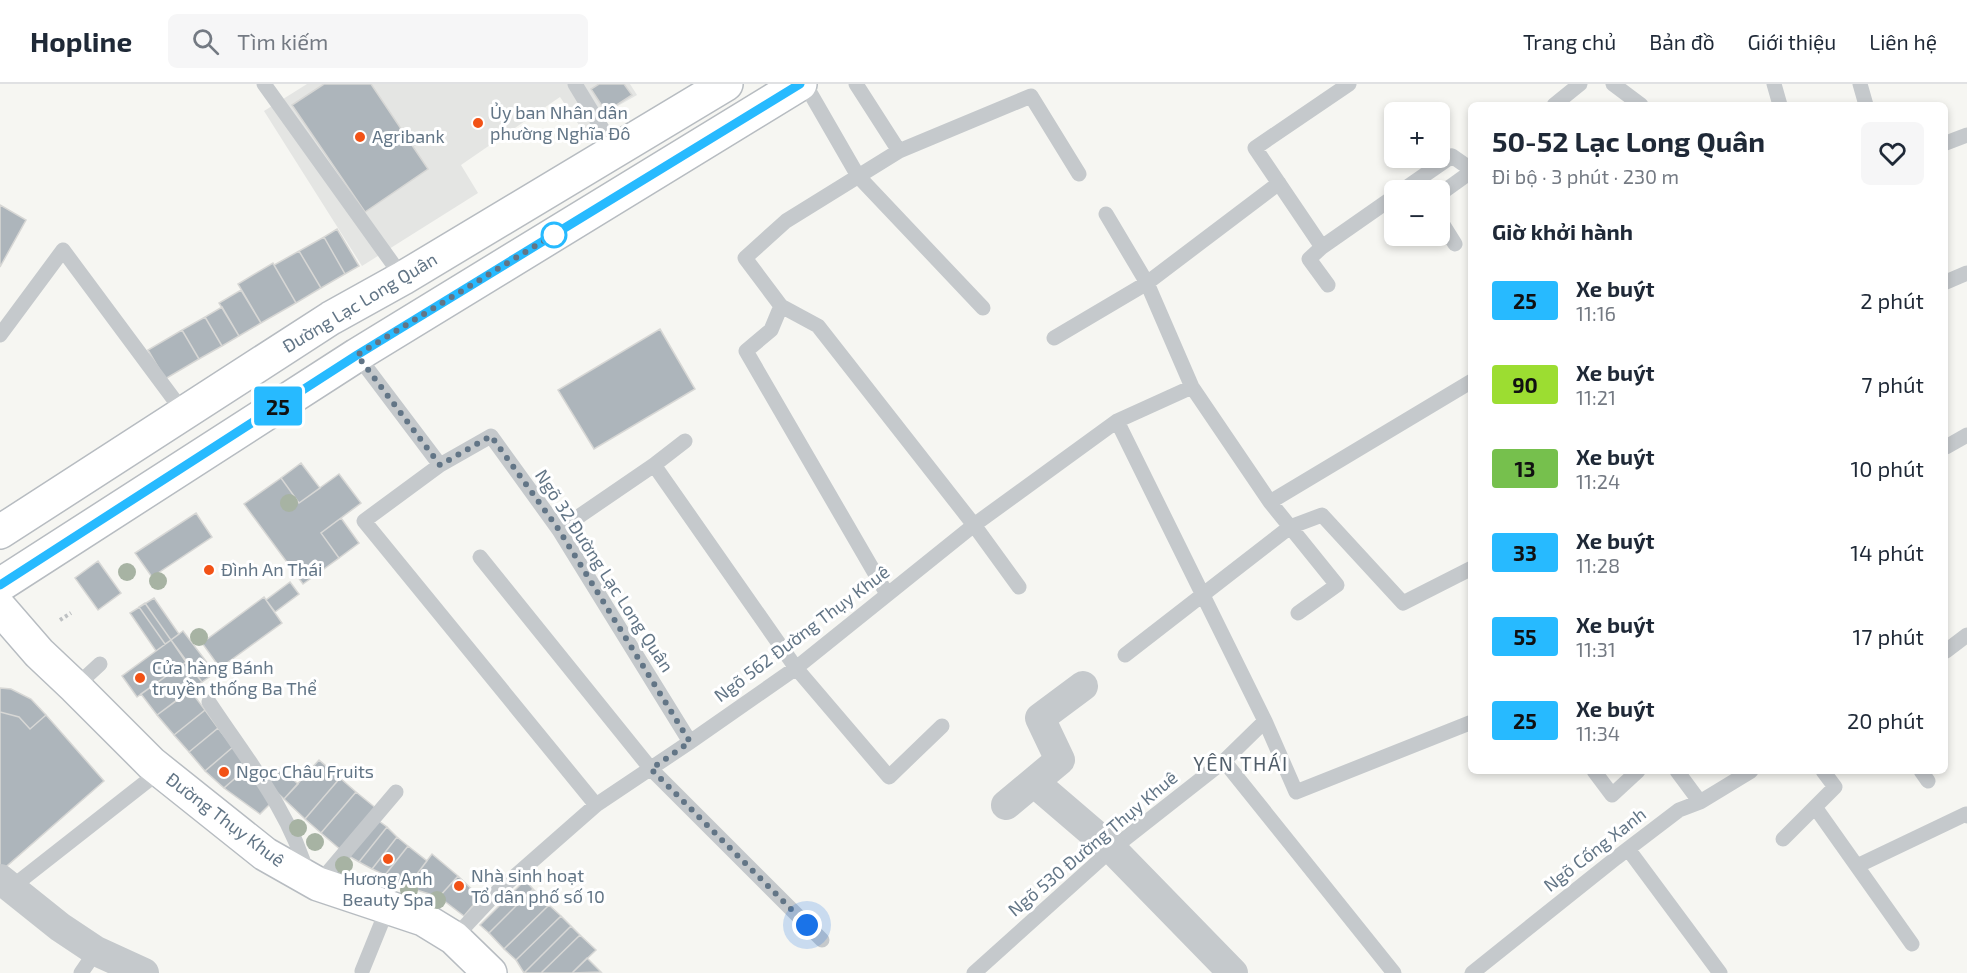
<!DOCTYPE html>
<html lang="vi">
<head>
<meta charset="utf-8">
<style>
  :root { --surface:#fff; --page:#f6f6f7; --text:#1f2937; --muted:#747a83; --line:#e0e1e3 }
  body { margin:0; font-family:"Exo 2",sans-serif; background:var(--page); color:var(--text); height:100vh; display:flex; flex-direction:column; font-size:22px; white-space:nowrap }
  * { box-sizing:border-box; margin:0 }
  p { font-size:20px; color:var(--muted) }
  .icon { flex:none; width:33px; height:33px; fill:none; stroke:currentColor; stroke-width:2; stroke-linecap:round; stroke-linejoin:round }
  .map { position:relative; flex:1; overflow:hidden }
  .drawer { position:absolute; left:1468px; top:18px; width:480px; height:672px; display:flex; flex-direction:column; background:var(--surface); border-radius:9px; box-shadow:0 3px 9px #0003 }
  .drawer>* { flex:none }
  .badge { padding:0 12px; border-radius:4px; font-size:21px; line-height:39px }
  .controls { position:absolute; left:1384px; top:18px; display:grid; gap:12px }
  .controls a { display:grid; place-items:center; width:66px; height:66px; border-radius:9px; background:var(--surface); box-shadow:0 3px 9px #0003; font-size:30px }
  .you { position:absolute; width:30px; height:30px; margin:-15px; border:4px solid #fff; border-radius:50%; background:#1a73e8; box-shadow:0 0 0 9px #1a73e833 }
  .map>.badge { position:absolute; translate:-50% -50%; box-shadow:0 0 0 3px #fff }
  h2 { padding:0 24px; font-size:22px; line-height:54px }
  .round { display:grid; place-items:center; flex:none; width:63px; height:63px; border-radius:9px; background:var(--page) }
  .headline { display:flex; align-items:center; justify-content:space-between; height:102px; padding:0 24px }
  h1 { font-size:28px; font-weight:700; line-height:45px }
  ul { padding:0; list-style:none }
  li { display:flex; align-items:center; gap:18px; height:84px; padding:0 24px }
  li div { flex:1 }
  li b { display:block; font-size:22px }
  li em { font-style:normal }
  li .badge { min-width:66px; font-weight:700; text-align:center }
  header { display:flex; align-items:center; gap:36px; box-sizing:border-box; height:84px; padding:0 30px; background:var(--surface); border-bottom:2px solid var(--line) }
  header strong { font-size:28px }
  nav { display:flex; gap:33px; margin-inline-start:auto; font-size:21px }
  .search { width:420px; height:54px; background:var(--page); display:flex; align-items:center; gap:15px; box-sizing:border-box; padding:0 21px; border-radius:9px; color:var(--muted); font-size:22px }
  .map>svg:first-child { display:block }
  .built { fill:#e4e5e3 }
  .building { fill:#adb5bb; stroke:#d7d7d5; stroke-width:1.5 }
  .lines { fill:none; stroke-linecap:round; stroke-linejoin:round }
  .secondary-casing { stroke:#b7bcc1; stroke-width:36 }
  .path { stroke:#bec1c3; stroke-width:4; stroke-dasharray:3 3; stroke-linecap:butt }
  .service { stroke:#c5c9cc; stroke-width:15 }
  .minor { stroke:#c5c9cc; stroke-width:30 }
  .secondary { stroke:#fff; stroke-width:33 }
  .tree { fill:#a7b3a3 }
  .line-casing { stroke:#fff; stroke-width:14 }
  .line { stroke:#27baff; stroke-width:9 }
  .walk { stroke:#627586; stroke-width:6; stroke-dasharray:0 10.8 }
  .poi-dot { fill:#f25216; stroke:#fff; stroke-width:2 }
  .stop-dot { fill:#fff; stroke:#27baff; stroke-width:3 }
  .labels { text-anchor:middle; stroke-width:6; stroke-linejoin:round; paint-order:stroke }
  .poi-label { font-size:18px; fill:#627586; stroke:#fff; text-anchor:start }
  .street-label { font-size:18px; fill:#627586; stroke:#fff }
  .neighbourhood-label { font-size:20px; letter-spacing:1.5px; fill:#515e6a; stroke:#fff }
</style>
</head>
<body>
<header>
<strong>Hopline</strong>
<div class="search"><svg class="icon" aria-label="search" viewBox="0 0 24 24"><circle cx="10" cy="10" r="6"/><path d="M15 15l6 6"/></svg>Tìm kiếm</div>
<nav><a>Trang chủ</a><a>Bản đồ</a><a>Giới thiệu</a><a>Liên hệ</a></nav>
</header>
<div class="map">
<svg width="1967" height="889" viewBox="0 0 1967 889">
  <rect width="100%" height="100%" fill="#f6f6f2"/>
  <path class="built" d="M307,0H630L637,11L604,30L583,47L560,13L461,81L478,109L362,182L264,27Z"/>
  <path class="building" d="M324,0H371L428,85L365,128L292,21Z
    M599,0H624L632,11L606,28L591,5Z
    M0,121L26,136L0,183Z
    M337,145L359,182L345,190L324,153Z
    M324,153L345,190L321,204L299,167Z
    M299,167L321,204L296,219L274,181Z
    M273,179L296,219L261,239L238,200Z
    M241,206L261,239L239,252L219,219Z
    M222,223L239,252L222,262L205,233Z
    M205,233L222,262L199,275L182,246Z
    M660,245L695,305L594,365L558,306Z
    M182,246L199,275L165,295L148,266Z
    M301,379L320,404L299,419L281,394Z
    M339,390L361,419L321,449L339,474L303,500L244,420L281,394L299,419Z
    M196,429L212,453L152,493L135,469Z
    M341,434L359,459L339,474L321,449Z
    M98,477L121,509L98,526L75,494Z
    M290,498L299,510L275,528L266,516Z
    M264,513L282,539L220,584L202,559Z
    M154,514L179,550L156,567L130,529Z
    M145,519L171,556L165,560L139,523Z
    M183,547L215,589L202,598L171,556Z
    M171,556L186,578L137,613L122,592Z
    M186,578L202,598L157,631L141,610Z
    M0,604L11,605L31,615L46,631L30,645L19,633L0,628Z
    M190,606L205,626L174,651L157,631Z
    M205,626L218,644L189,668L174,651Z
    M0,628L19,633L30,645L46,631L104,697L0,788Z
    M218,644L233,663L205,687L189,668Z
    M233,663L248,683L224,704L205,687Z
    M319,676L340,694L305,735L284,715Z
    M248,683L273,717L260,730L224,704Z
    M281,684L298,700L284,715L268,700Z
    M340,694L356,708L321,749L305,735Z
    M356,708L377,725L342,767L321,749Z
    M376,735L387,743L359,778L347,771Z
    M387,743L397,753L372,785L359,778Z
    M397,753L408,762L385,791L372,785Z
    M408,762L427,777L407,803L385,791Z
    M432,770L458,792L439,813L407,803Z
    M458,792L480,813L464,832L439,813Z
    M525,796L533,805L489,849L480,841Z
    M533,805L549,821L504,865L489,849Z
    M549,821L561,832L516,876L504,865Z
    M561,832L571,842L524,889L516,876Z
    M571,842L580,851L541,889H524Z
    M580,851L596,866L572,889H541Z
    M587,874L601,888L572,889Z"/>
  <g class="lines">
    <g class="secondary-casing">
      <path id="secondary" d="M0,448L331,234L403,194L726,0
        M0,501L357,271L800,0
        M0,524L39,569L75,603L151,679L265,770L318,800L423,835L454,854L490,889"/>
    </g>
    <path class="path" d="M60,536L71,529"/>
    <path class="service" d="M264,0L403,194
      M575,0L615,66
      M805,0L858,92L983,224
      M856,0L899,67L1031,12L1079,90
      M1613,0L1641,21
      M1774,0L1780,21
      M1860,0L1866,21
      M1554,21L1580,0
      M1946,59L1967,51
      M899,67L786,137L745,174L781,222L818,242L974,441L1019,503
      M1403,106L1452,72L1472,86
      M1440,110L1472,87
      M1106,130L1147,199L1192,303L1270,418L1337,501L1298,529
      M1440,136L1455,160
      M1322,163L1255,64L1349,0
      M1946,198L1967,189
      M1328,201L1309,175L1322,163L1395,112
      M781,222L771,246L746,267L887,510
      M0,251L63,166L184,329
      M1054,254L1147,199L1279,99
      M357,271L440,381L491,352L559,446L690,658
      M1117,337L1265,637L1296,708L1472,638
      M1946,363L1967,351
      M440,381L364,437L596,721
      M654,381L796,584L889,693L942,642
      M1270,418L1472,297
      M559,446L654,381L685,357
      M480,473L651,685L822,856
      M1946,567L1967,551
      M1125,571L1290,443L1322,431L1403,519L1472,484
      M75,603L100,580
      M209,618C245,673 291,728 308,793
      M1224,677L1394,889
      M1594,687L1612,711L1638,687
      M1677,687L1700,718
      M1921,687L1928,697
      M1815,723L1912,860
      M1783,755L1835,703L1823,687
      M1628,765L1720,889
      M1857,782L1966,730L1967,732
      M318,800L396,708
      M7,807L160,687
      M454,854L498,807L596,721L690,658L796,584L974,441L1117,337L1192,303
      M362,887L388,823
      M81,889L96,867
      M974,889L1112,765L1224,677L1265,637
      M1472,889L1616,774L1679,726L1700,718L1751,687"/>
    <path class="minor" d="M1035,699L1112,765L1233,889
      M1006,721L1060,676L1040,634L1083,602
      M0,795L60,843L96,867L144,889"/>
    <use href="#secondary" class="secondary"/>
  </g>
  <g class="tree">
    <circle cx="289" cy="419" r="9"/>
    <circle cx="127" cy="488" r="9"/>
    <circle cx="158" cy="497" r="9"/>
    <circle cx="199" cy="553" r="9"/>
    <circle cx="298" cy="744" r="9"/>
    <circle cx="315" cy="758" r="9"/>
    <circle cx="344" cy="781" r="9"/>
    <circle cx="409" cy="806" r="9"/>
    <circle cx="437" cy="816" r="9"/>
  </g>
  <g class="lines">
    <g class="line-casing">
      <path id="line" d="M0,501L357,271L800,0"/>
    </g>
    <use href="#line" class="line"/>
    <path class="walk" d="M554,151L558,148L357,271L440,381L491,352L559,446L690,658L651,685L807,841"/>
  </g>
  <g class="poi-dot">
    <circle cx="478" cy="39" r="6"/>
    <circle cx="360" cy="53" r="6"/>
    <circle cx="209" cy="486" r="6"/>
    <circle cx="140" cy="594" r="6"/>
    <circle cx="224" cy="688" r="6"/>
    <circle cx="388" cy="775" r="6"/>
    <circle cx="459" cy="802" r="6"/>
  </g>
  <circle class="stop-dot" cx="554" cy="151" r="12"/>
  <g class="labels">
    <g class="poi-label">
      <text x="490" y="35">Ủy ban Nhân dân<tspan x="490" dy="21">phường Nghĩa Đô</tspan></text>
      <text x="372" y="59">Agribank</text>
      <text x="221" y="492">Đình An Thái</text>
      <text x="152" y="590">Cửa hàng Bánh<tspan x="152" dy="21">truyền thống Ba Thể</tspan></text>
      <text x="236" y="694">Ngọc Châu Fruits</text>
      <text x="471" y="798">Nhà sinh hoạt<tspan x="471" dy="21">Tổ dân phố số 10</tspan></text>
      <text x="388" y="801" text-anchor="middle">Hương Anh<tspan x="388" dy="21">Beauty Spa</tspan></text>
    </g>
    <g class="street-label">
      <text transform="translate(360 219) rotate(-31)" y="6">Đường Lạc Long Quân</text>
      <text transform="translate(604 487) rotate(57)" y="6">Ngõ 32 Đường Lạc Long Quân</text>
      <text transform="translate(802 550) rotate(-37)" y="6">Ngõ 562 Đường Thụy Khuê</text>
      <text transform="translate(225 736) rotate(37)" y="6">Đường Thụy Khuê</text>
      <text transform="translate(1093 760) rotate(-40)" y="6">Ngõ 530 Đường Thụy Khuê</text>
      <text transform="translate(1595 766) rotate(-38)" y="6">Ngõ Cống Xanh</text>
    </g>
    <g class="neighbourhood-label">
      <text x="1241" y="687">YÊN THÁI</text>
    </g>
  </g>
</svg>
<div class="controls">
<a>+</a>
<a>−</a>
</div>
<div class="you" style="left:807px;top:841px"></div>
<b class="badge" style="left:278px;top:322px;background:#27baff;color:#111">25</b>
<section class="drawer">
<div class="headline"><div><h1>50-52 Lạc Long Quân</h1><p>Đi bộ · 3 phút · 230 m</p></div><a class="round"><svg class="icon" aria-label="heart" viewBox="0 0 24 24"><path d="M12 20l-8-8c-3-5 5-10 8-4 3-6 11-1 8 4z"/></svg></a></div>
<h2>Giờ khởi hành</h2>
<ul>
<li><span class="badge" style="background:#27baff;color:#111">25</span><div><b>Xe buýt</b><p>11:16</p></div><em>2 phút</em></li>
<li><span class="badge" style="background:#9cdd31;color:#111">90</span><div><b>Xe buýt</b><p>11:21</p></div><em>7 phút</em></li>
<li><span class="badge" style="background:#76c04d;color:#111">13</span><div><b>Xe buýt</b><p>11:24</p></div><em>10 phút</em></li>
<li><span class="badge" style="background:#27baff;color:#111">33</span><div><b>Xe buýt</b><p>11:28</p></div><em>14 phút</em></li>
<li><span class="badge" style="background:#27baff;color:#111">55</span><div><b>Xe buýt</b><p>11:31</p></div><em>17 phút</em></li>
<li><span class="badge" style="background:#27baff;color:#111">25</span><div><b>Xe buýt</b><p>11:34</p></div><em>20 phút</em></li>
</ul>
</section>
</div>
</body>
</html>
